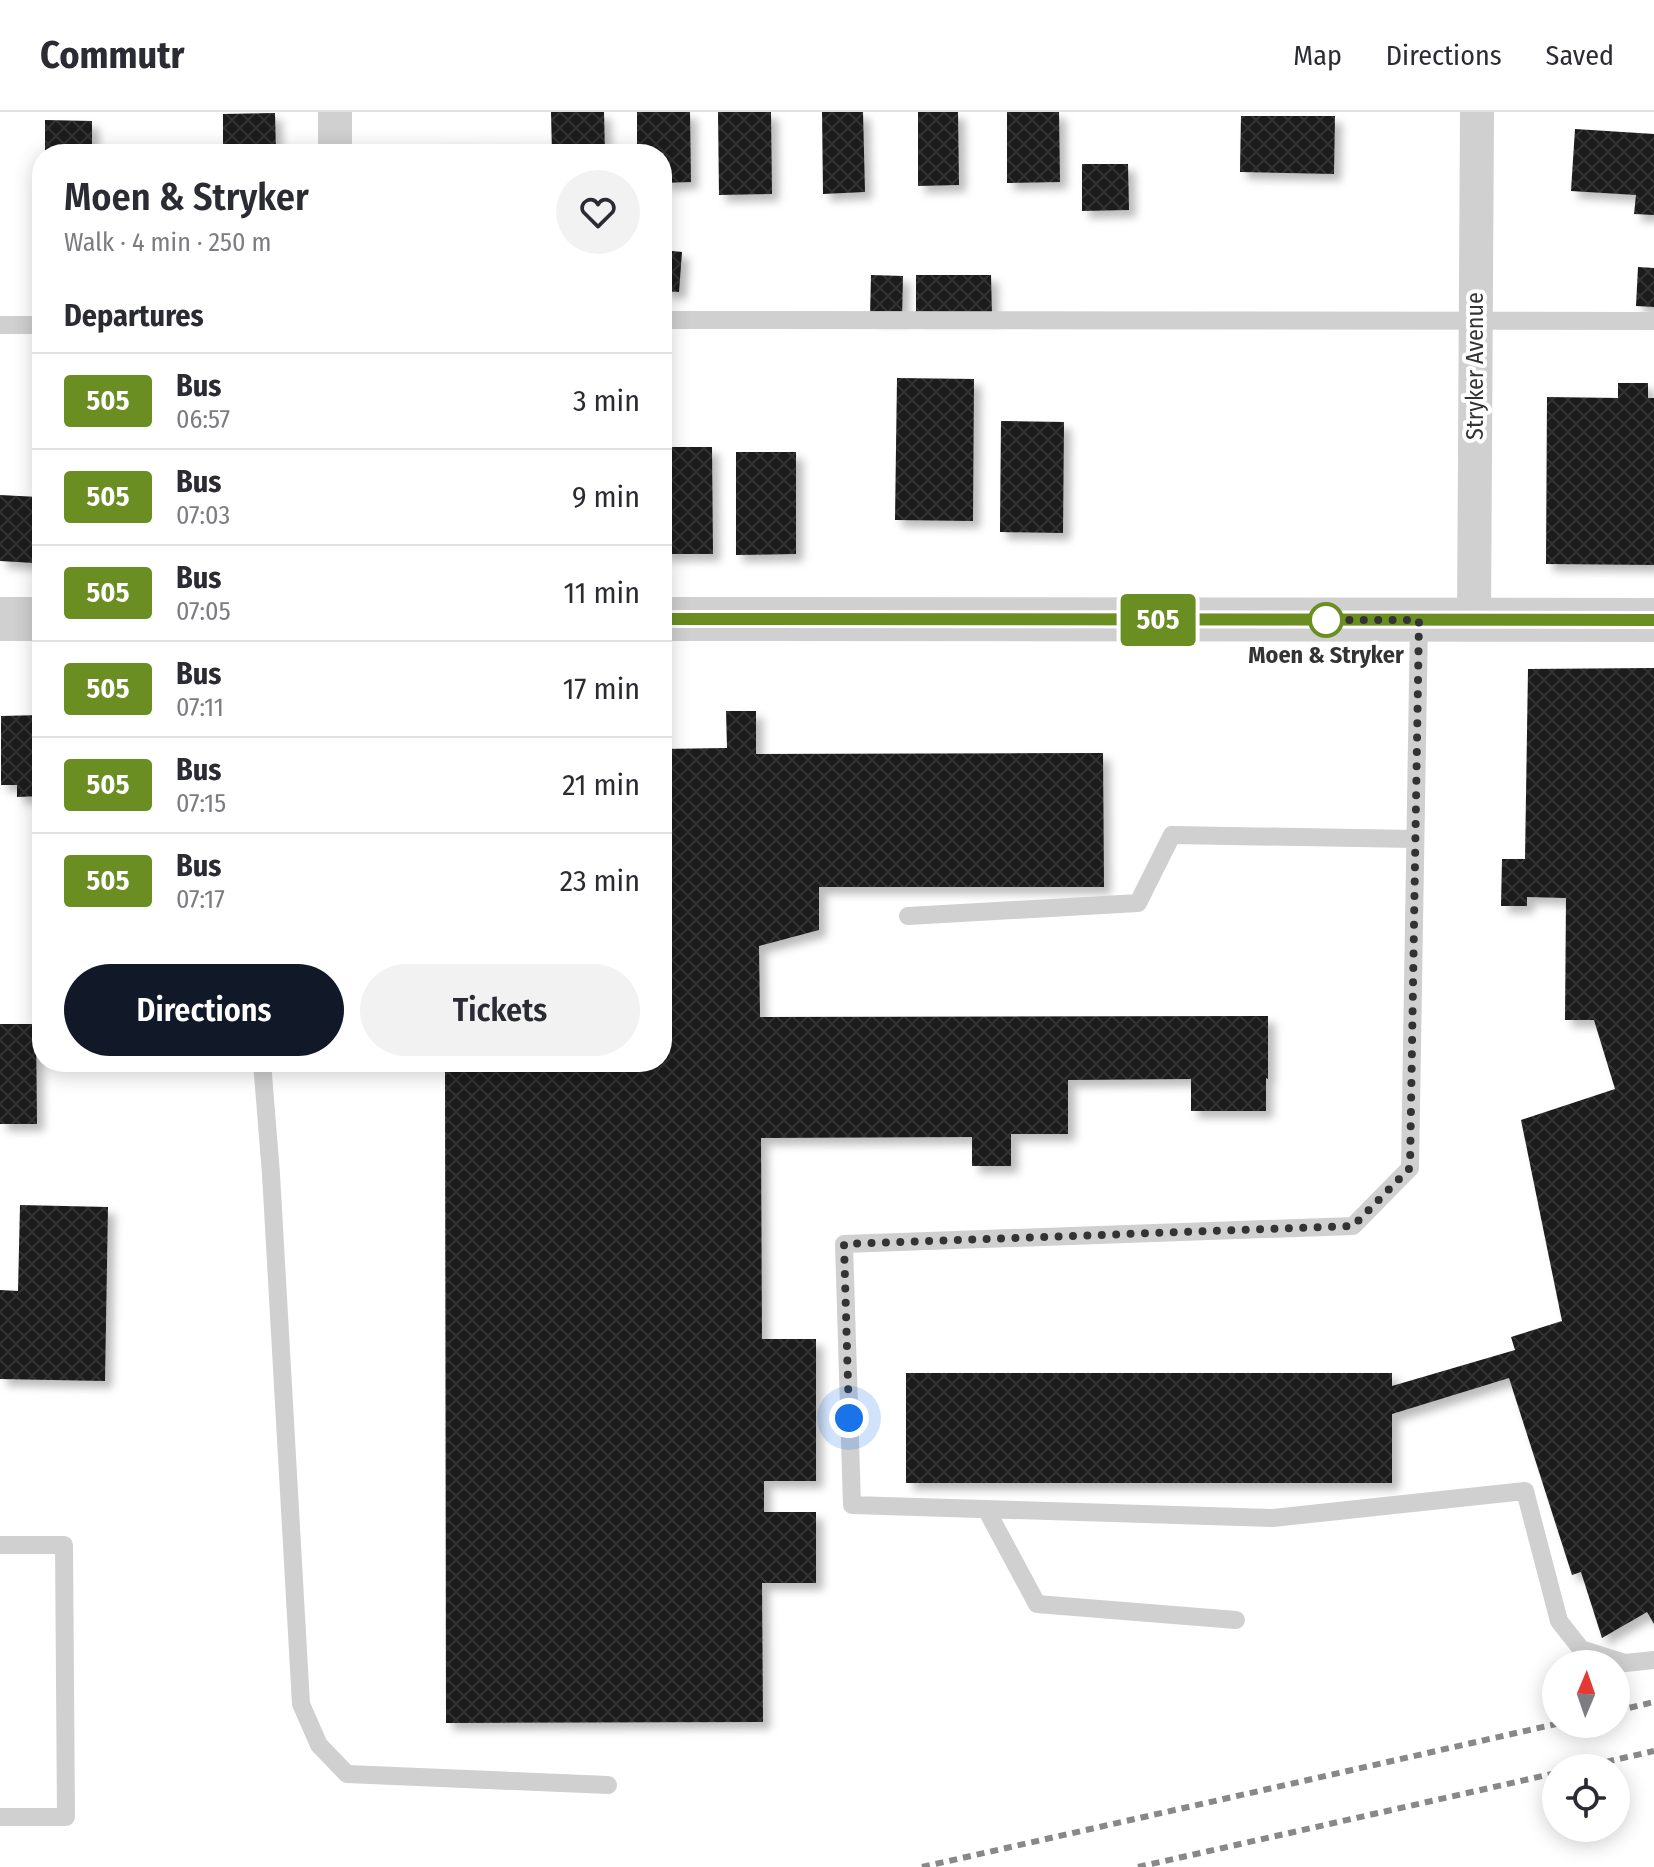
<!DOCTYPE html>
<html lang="en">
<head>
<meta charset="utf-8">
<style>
  :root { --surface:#fff; --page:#f2f2f3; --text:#2b2b33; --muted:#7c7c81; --line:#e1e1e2; --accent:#111827 }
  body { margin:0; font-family:"Fira Sans Condensed",sans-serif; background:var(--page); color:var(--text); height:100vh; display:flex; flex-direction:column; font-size:30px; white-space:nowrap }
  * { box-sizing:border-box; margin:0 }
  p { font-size:26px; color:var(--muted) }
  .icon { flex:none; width:44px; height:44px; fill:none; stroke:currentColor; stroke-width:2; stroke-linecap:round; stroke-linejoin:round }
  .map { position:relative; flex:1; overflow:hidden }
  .drawer { position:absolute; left:32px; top:32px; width:640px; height:928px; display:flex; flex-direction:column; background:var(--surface); border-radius:32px; box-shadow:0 4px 20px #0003 }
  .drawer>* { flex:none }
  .badge { padding:0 16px; border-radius:6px; font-size:28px; line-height:52px }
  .needle { width:52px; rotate:2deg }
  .controls { position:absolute; left:1542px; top:1538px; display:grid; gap:16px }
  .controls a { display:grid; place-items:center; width:88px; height:88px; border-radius:50%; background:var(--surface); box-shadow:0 4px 20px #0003; font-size:40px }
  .you { position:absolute; width:40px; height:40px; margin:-20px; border:6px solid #fff; border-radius:50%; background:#1a73e8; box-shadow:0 0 0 12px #1a73e833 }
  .map>.badge { position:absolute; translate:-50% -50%; box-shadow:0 0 0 4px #fff }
  h2 { padding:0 32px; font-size:30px; line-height:72px }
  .round { display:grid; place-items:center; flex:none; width:84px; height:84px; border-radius:42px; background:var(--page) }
  .overview { display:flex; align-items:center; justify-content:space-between; height:136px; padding:0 32px }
  h1 { font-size:38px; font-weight:600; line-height:60px }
  .cta { display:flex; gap:16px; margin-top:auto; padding:16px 32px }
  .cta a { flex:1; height:92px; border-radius:48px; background:var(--accent); color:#fff; font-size:32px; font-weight:600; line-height:92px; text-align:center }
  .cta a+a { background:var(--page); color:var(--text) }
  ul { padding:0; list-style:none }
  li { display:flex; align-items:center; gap:24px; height:96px; padding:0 32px; border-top:2px solid var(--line) }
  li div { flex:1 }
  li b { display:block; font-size:30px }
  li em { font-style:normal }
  li .badge { min-width:88px; font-weight:700; text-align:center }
  header { display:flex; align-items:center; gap:48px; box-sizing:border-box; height:112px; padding:0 40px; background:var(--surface); border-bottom:2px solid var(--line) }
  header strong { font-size:38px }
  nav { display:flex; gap:44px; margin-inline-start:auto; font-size:28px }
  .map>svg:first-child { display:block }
  .building { fill:url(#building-cross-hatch); filter:url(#shadow) }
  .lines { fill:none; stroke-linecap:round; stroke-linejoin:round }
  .service { stroke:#d0d0d0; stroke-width:18 }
  .minor { stroke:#d0d0d0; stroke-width:34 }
  .tertiary { stroke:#d0d0d0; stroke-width:44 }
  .rail { stroke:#888; stroke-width:6; stroke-dasharray:8 6; stroke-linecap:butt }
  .line-casing { stroke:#fff; stroke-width:18 }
  .line { stroke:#6b8e23; stroke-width:12 }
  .walk { stroke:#333; stroke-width:8; stroke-dasharray:0 14.4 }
  .stop-dot { fill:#fff; stroke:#6b8e23; stroke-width:4 }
  .labels { text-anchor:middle; stroke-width:8; stroke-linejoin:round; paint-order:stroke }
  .street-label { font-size:24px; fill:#333; stroke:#fff }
  .stop-label { font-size:24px; font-weight:bold; fill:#333; stroke:#fff }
</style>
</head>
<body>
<header>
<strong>Commutr</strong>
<nav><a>Map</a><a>Directions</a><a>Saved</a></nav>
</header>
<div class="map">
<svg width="1654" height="1755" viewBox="0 0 1654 1755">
  <defs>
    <pattern id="building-cross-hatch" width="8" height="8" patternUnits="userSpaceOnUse" patternTransform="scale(2)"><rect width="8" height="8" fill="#1a1a1a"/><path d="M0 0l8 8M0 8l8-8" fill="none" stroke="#333"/></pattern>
    <filter id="shadow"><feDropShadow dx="7" dy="7" stdDeviation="4" flood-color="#0004"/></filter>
  </defs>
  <rect width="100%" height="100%" fill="#fff"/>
  <path class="building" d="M551,0H604L605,42H552Z
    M637,0H690L691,70L662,71V42H637Z
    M718,0H771L772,82L719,83Z
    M822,0H863L865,80L823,82Z
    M918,0H958L959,73L918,74Z
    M1007,0H1059L1060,70L1007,71Z
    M275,1L276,42H223V2Z
    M1241,4H1335L1334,62L1240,60Z
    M45,8L92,9V42H45Z
    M1575,17L1654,22V103L1634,102L1636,83L1571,79Z
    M437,32L517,34L516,42H437Z
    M1082,52H1128L1129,98L1082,99Z
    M662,138L682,140L679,180L662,179Z
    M1638,155L1654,156V195L1636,194Z
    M871,163L903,164L902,206L870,205Z
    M916,163H991L992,205H916Z
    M897,266L974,267L973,409L895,408Z
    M1618,271H1648V286H1654V453L1546,452L1547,285L1618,286Z
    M1001,309L1064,310L1063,421L1000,420Z
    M662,335H712L713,442H662Z
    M736,340H796V442L736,443Z
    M0,383L38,385L34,451L0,449Z
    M1654,556V1512L1647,1500L1602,1526L1581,1460L1572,1463L1509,1266L1392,1302V1371H906V1261H1392V1274L1515,1238L1511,1225L1562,1209L1521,1008L1615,977L1594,908H1565L1566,786L1527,785V794H1501L1502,747H1525L1528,557Z
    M726,599H756V642L1103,641L1104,775H819V818L759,834L760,905L1268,904V967L1266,966V999H1191V967L1068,968V1022H1011V1054H972V1025L761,1026L762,1227H816V1369H764V1400H816V1471H762L763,1610L446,1611L445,950H662V637L727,636Z
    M42,603V684L17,685V673H1V604Z
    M0,912H36L37,1012H0Z
    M20,1093L108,1095L105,1269L0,1267V1178L18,1179Z"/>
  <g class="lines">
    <path class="service" d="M662,208L1654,209
      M0,213H42
      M1419,508L1410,1056L1353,1114L844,1132L852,1393L1273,1406L1525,1379L1559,1509L1581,1537L1625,1551L1654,1548
      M908,804L1138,791L1172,723L1415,727
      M262,950L271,1062L301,1592L319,1633L347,1662L608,1673
      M986,1397L1037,1492L1236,1508
      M0,1433H64L66,1705H0"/>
    <path class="minor" d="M335,42V0
      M1474,508L1477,0"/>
    <path class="tertiary" d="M0,507H42
      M662,507L1654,508"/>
    <path class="rail" d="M1616,1599L1654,1590
      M1579,1656L1654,1639
      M922,1755L1556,1612
      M1138,1755L1556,1661"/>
  </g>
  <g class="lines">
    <g class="line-casing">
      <path id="line" d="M662,507L1654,508"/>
    </g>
    <use href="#line" class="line"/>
    <path class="walk" d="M849,1306L844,1132L1353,1114L1410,1056L1419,508H1325H1326"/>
  </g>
  <circle class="stop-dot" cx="1326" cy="508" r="16"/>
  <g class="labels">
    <g class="street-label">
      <text transform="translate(1475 254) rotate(-90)" y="8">Stryker Avenue</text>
    </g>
    <g class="stop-label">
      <text x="1326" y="551">Moen &amp; Stryker</text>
    </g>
  </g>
</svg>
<div class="controls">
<a><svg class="needle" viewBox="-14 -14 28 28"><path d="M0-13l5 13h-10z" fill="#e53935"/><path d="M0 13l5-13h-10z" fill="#7c7c81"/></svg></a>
<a><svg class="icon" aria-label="locate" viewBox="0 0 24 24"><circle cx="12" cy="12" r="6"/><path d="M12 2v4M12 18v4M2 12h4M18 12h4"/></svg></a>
</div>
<div class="you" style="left:849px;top:1306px"></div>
<b class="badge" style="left:1158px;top:508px;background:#6b8e23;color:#fff">505</b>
<section class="drawer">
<div class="overview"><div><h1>Moen &amp; Stryker</h1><p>Walk · 4 min · 250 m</p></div><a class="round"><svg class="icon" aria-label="heart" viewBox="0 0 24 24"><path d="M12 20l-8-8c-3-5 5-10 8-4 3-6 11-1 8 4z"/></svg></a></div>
<h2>Departures</h2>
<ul>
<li><span class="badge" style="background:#6b8e23;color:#fff">505</span><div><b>Bus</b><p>06:57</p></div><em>3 min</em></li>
<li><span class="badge" style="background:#6b8e23;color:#fff">505</span><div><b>Bus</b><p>07:03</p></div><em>9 min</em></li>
<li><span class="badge" style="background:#6b8e23;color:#fff">505</span><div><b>Bus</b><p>07:05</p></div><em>11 min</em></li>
<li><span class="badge" style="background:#6b8e23;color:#fff">505</span><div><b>Bus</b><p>07:11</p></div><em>17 min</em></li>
<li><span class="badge" style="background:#6b8e23;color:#fff">505</span><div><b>Bus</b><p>07:15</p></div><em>21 min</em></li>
<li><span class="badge" style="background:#6b8e23;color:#fff">505</span><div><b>Bus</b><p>07:17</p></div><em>23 min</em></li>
</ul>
<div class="cta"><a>Directions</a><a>Tickets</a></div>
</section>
</div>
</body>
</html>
